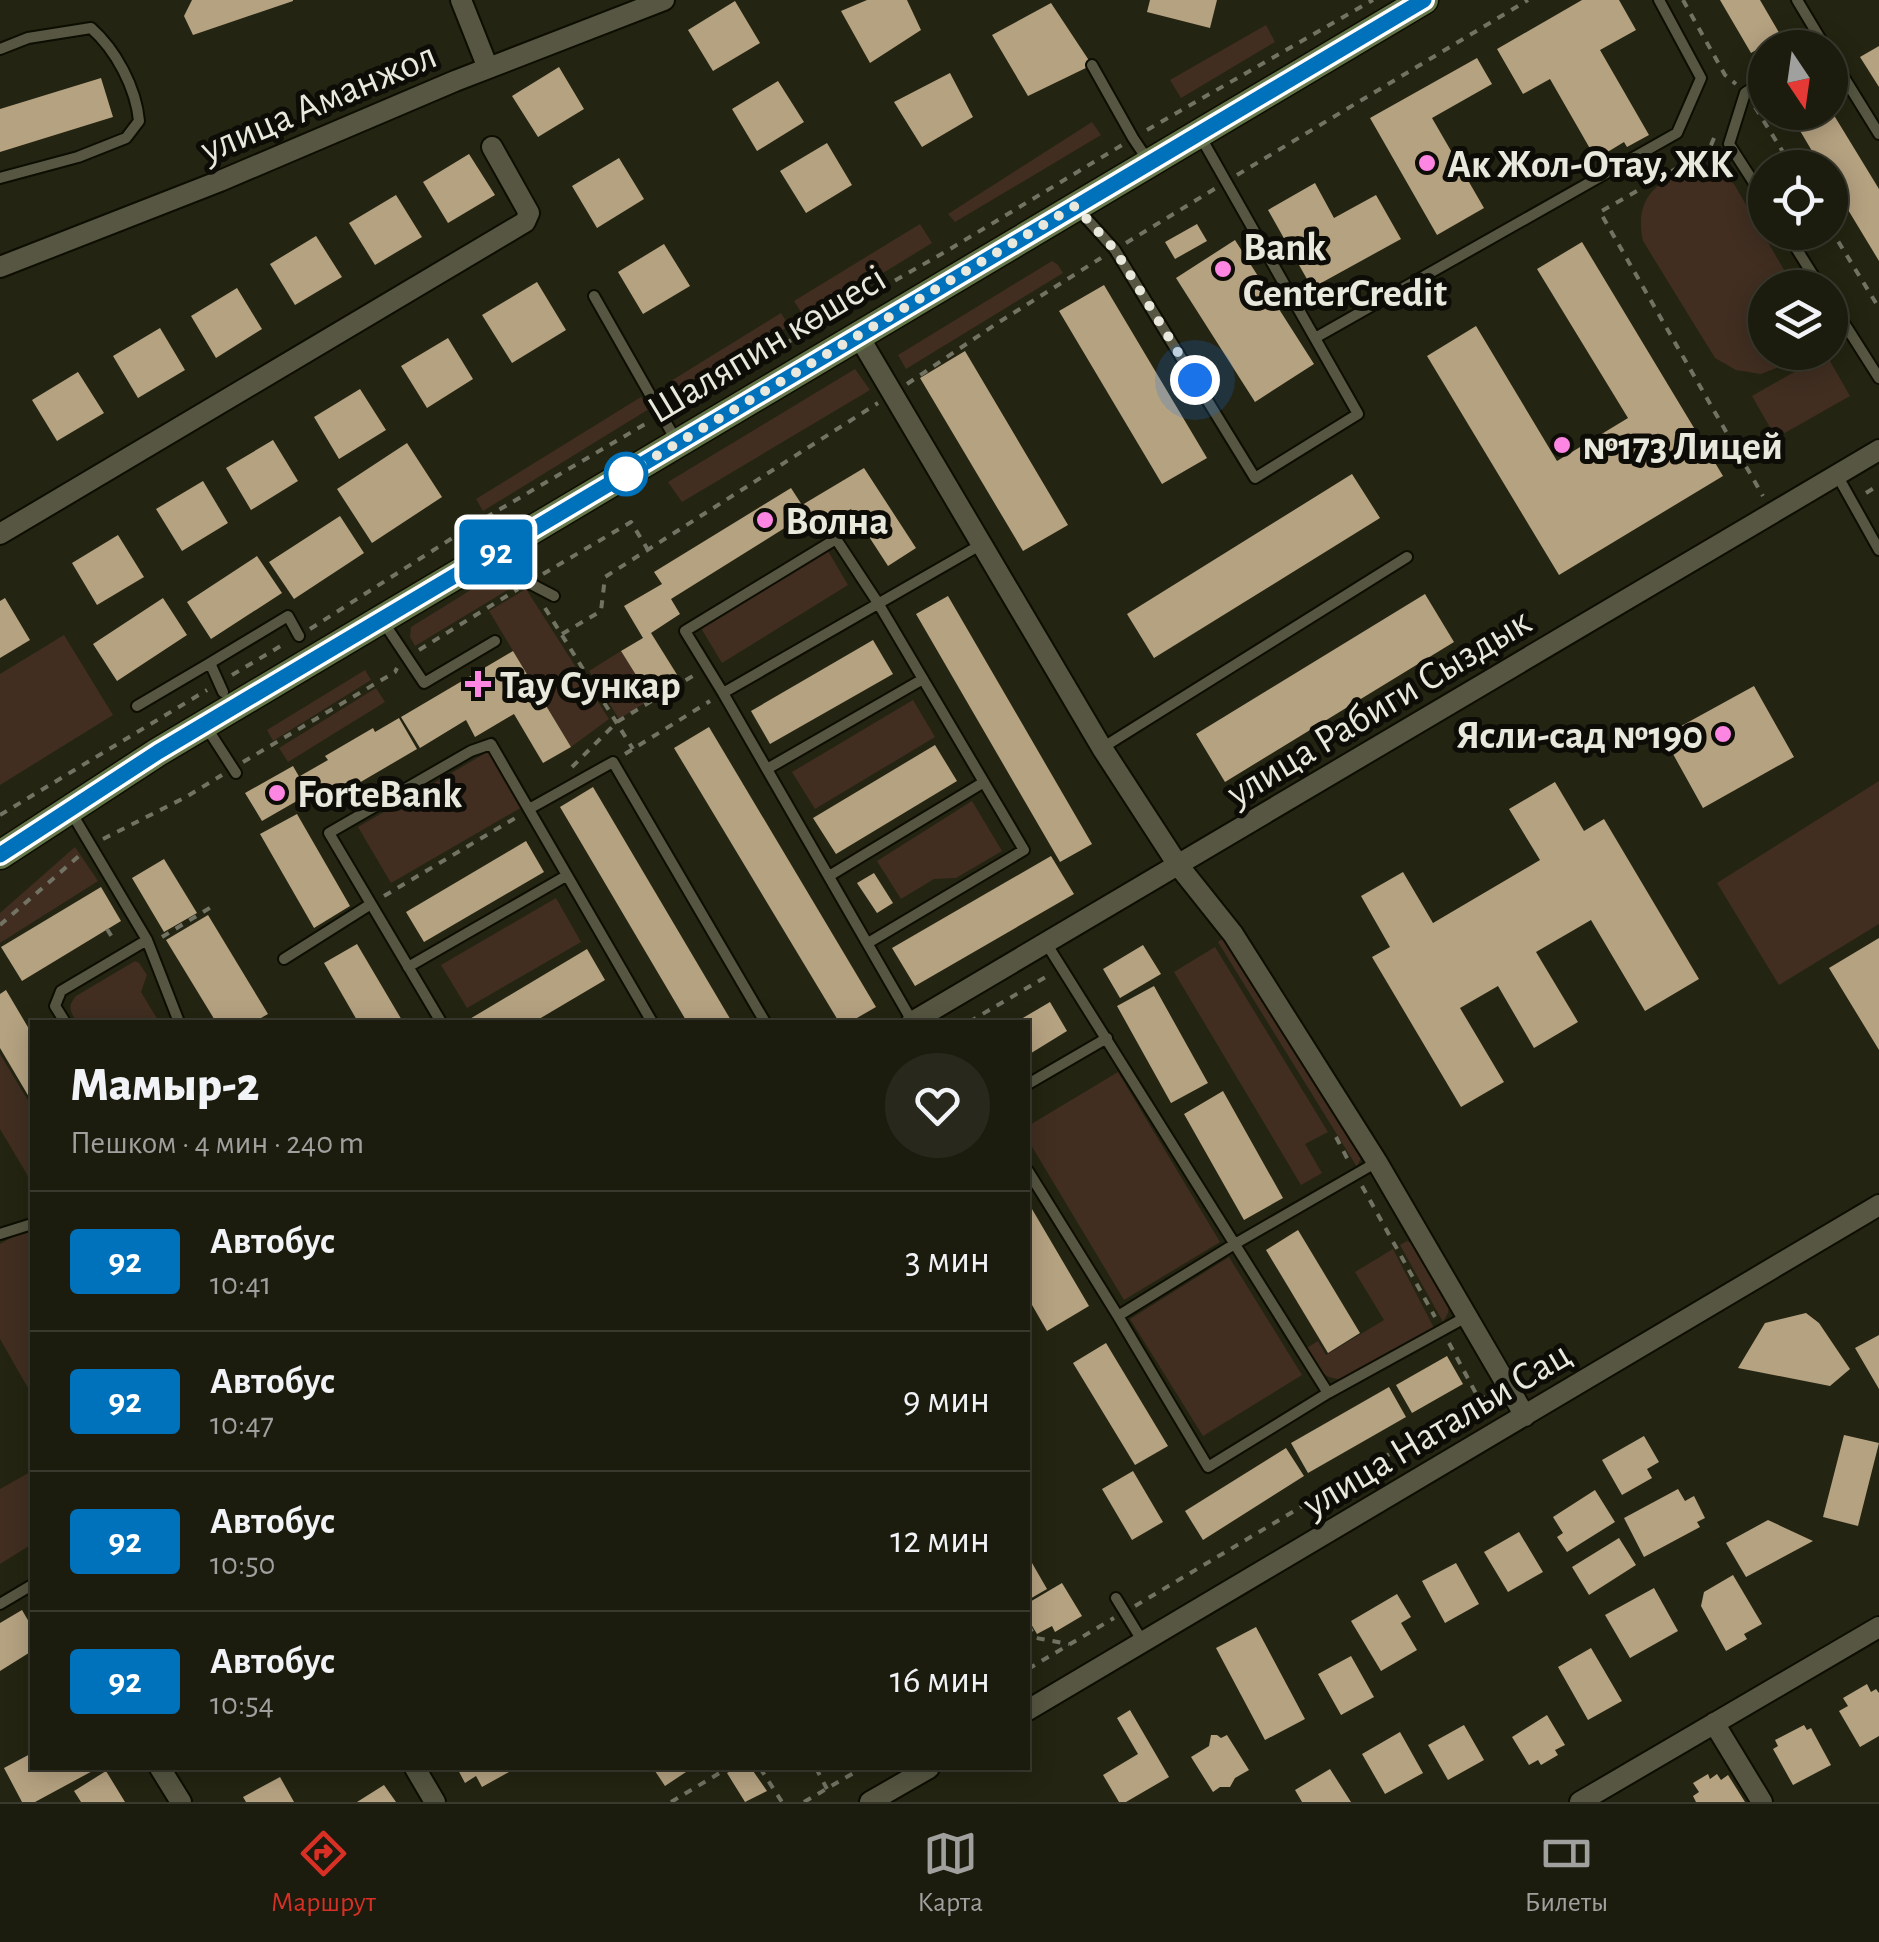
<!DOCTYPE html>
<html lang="ru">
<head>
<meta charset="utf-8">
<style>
  :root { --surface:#1b1b0e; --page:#28281c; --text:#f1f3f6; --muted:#a0a19e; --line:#39392e; --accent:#d93025 }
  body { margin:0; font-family:"Alegreya Sans",sans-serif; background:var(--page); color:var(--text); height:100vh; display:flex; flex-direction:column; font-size:38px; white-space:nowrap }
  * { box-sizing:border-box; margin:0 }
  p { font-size:32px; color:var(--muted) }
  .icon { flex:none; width:55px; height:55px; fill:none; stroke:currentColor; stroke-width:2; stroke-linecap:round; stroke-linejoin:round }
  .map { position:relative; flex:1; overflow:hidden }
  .details { position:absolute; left:30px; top:1020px; width:1000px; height:750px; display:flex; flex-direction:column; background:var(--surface); border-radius:0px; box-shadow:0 5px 25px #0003,0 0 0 2px var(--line) }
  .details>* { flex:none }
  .badge { padding:0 20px; border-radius:8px; font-size:35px; line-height:65px }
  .needle { width:65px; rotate:167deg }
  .tools { position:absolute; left:1748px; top:30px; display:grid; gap:20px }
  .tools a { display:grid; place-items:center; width:100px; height:100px; border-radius:50%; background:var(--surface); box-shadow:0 5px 25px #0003,0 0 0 2px var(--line); font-size:50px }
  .you { position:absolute; width:50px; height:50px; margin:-25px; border:8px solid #fff; border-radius:50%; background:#1a73e8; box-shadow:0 0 0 15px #1a73e833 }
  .map>.badge { position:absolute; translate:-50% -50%; box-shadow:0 0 0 5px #fff }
  .round { display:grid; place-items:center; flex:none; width:105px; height:105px; border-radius:52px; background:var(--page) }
  .headline { display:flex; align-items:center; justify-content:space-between; height:170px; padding:0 40px }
  h1 { font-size:48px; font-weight:800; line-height:75px }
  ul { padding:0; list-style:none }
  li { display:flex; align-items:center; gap:30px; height:140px; padding:0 40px; border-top:2px solid var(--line) }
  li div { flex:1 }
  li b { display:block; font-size:38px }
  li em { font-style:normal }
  li .badge { min-width:110px; font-weight:700; text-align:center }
  .tab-bar { display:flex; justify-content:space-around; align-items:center; height:140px; border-top:2px solid var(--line); background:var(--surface); font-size:28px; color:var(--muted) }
  .tab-bar a { display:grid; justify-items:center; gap:5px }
  .tab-bar .selected { color:var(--accent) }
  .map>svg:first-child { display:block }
  .green { fill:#412e21 }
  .building { fill:#b5a281 }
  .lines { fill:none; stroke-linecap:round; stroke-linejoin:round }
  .service-casing { stroke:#0d0d01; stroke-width:14 }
  .minor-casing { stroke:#0d0d01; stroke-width:24 }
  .secondary-casing { stroke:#0d0d01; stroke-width:31 }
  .path { stroke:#737364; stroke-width:4; stroke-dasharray:8 8; stroke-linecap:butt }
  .service { stroke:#565642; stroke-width:10 }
  .minor { stroke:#565642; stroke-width:20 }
  .secondary { stroke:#65764b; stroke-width:28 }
  .line-casing { stroke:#fff; stroke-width:22 }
  .line { stroke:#0072bc; stroke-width:15 }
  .walk { stroke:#e8e8dd; stroke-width:10; stroke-dasharray:0 18 }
  .poi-dot { fill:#fd86e2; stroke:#0d0c06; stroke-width:4 }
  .stop-dot { fill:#fff; stroke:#0072bc; stroke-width:5 }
  .labels { text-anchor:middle; stroke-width:10; stroke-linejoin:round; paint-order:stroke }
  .street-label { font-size:40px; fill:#e8e8dd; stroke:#0d0c06 }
  .poi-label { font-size:40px; font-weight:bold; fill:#e8e8dd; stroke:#0d0c06; text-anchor:start }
</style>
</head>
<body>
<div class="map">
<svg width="1879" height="1802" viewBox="0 0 1879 1802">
  <rect width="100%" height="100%" fill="#242412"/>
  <path class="green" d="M1266,25L1275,42L1181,98L1170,80Z
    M1092,122L1101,135L955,222L948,214Z
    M1693,169L1716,172L1734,184L1794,287L1765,288V352L1799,353L1784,365L1761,374L1736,370L1715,358L1643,241C1634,200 1655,180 1693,169Z
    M920,224L932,243L806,320L794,301Z
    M1052,261L1058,265L1063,273L906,369L898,355Z
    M781,313L789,326L674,398L666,384Z
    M1826,354L1850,396L1776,438L1752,396Z
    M855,369L870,390L682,502L668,482Z
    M641,397L649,409L483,511L476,499Z
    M828,551L848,585L722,663L701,628Z
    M504,574L513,575L519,583L415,646L410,637L411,627L490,578Z
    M526,589L609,719L571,747L489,611Z
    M64,635L113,715L0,785V674Z
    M621,651L651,699L619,719L589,671Z
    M365,670L371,680L273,741L267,730Z
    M376,688L385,702L288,762L279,748Z
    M913,700L935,737L815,809L792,772Z
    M491,750L524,806L391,883L358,827Z
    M1879,781V924L1779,985L1717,883Z
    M972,801L1002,851L956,878L934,879L901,899L877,861Z
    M75,847L98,881L0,943V913Z
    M556,898L581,942L467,1008L441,965Z
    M1228,935L1363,1153L1357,1167L1218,942Z
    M1215,947L1328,1132L1305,1144L1322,1173L1301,1185L1174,972Z
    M135,961L139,963L147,975L141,992L159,1022H77C70,1012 67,1006 76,996Z
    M0,1054L32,1107V1183L0,1129Z
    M1118,1072L1220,1242L1124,1300L1028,1140V1126Z
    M32,1226V1395L0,1339V1244Z
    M1407,1241L1419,1246L1450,1299L1448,1313L1443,1322L1400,1245Z
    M1393,1249L1434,1328L1346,1380C1320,1378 1318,1370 1305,1349L1318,1341L1326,1355L1384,1320L1355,1272Z
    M1229,1257L1302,1375L1203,1436L1130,1319Z
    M32,1471V1544L0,1564V1489Z"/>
  <path class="building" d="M192,0H293V1L193,35L184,16Z
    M867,0H907L921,30L870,63L841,11Z
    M1150,0H1217L1210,28L1147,12Z
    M1582,0H1619L1636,30L1600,50L1649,135L1627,147L1624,142L1596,159L1550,79L1523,94L1497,49Z
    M1720,0H1760L1781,36L1751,53Z
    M735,1L760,43L713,71L688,30Z
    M1051,3L1092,65L1028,96L992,35Z
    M1879,46V87L1860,57Z
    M1477,58L1492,84L1432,118L1484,208L1437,235L1370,118Z
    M559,67L584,109L538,137L512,96Z
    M950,73L973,117L922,147L894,102Z
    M101,78L113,117L0,152V109Z
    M778,81L804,122L757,151L732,109Z
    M1789,112H1832L1879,189V261L1830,180V168H1822Z
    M827,143L852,185L806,213L780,171Z
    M469,154L495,195L448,223L423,182Z
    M619,158L644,199L597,228L572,186Z
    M1315,183L1334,218L1376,195L1401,239L1312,288L1268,210Z
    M396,195L422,237L375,265L349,223Z
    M1197,224L1207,241L1175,259L1165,242Z
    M316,236L342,277L295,305L270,264Z
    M1235,240L1314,364L1255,402L1176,278Z
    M1582,242L1723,476L1559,575L1427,356L1476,326L1557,461L1628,418L1537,269Z
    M664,244L690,286L643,314L618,272Z
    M537,282L566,330L512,363L482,315Z
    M1104,285L1207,458L1162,484L1059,311Z
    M237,288L262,329L216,358L191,316Z
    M160,328L185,370L138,398L113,356Z
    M448,338L473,379L427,408L401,366Z
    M965,351L1068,525L1023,551L920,378Z
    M78,372L104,413L57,441L32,400Z
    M360,389L386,430L339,459L314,417Z
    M273,440L298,481L251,510L226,468Z
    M407,443L442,497L372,543L337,489Z
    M864,468L916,548L888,566L851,509L817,530L807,514L671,599L680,614L651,633L681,681L651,699L621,651L643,638L624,606L662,584L654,572L791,488L802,505Z
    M1352,474L1380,518L1154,658L1127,614Z
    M203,481L228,523L182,551L156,509Z
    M340,516L364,553L294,599L269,562Z
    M118,535L144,577L97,605L72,563Z
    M257,556L282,593L211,639L187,602Z
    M1425,594L1454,642L1225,782L1196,734Z
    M948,596L1092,844L1060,862L916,614Z
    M5,598L30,640L0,658V601Z
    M163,598L187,635L117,681L93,644Z
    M873,640L893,674L770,744L751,711Z
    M513,651L571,747L543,763L514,714L475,737L466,720L420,748L401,717Z
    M1754,686L1794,757L1703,808L1663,736Z
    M399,718L417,749L318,807L300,776L328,760L325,756L373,728L375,732Z
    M709,727L876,1007L850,1022H839L674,748Z
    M935,745L957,781L836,854L813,818Z
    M293,766L309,794L262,821L245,793Z
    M1555,782L1584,831L1604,819L1699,979L1645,1011L1591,920L1536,952L1578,1022L1534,1048L1498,986L1460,1008L1504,1082L1461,1107L1372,957L1390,947L1361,896L1403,872L1433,923L1540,860L1509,809Z
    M593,787L732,1022H687L560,807Z
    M297,814L350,906L314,928L260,834Z
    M526,841L544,872L424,942L406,912Z
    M1051,856L1074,894L915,986L892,948Z
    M164,859L197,913L164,932L132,878Z
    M874,873L893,903L877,913L857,883Z
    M101,887L121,921L22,981L1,947Z
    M208,915L268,1014L254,1022H216L166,940Z
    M1879,938V1050L1829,968Z
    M357,944L403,1022H358L324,963Z
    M1143,945L1161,974L1120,998L1103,969Z
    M587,949L605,980L534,1022H470L468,1020Z
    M1154,986L1208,1083L1171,1103L1117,1006Z
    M6,990L32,1034V1102L0,1048V994Z
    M1050,1002L1067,1031L1028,1055V1022H1016Z
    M1223,1091L1283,1198L1244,1220L1184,1114Z
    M1032,1209L1089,1306L1047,1331L1028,1298V1212Z
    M1298,1230L1360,1333L1328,1353L1266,1250Z
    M1806,1313L1819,1323L1850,1369L1830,1386L1738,1368L1765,1323Z
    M1879,1335V1389L1855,1348Z
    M1106,1343L1168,1446L1135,1465L1073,1363Z
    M1447,1356L1463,1384L1412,1413L1396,1385Z
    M1389,1387L1406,1417L1308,1473L1291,1443Z
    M1844,1435L1879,1443L1858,1526L1823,1517Z
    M1644,1436L1659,1462L1647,1469L1652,1478L1622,1495L1602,1460Z
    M1286,1448L1304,1476L1203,1540L1185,1511Z
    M1133,1471L1163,1522L1132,1540L1102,1489Z
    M1678,1489L1685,1501L1694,1496L1705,1518L1697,1522L1700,1527L1644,1557L1624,1518Z
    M1595,1490L1615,1522L1567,1552L1557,1537L1563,1533L1553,1517Z
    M1768,1520L1813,1541L1746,1577L1726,1543Z
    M1519,1532L1543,1572L1508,1592L1484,1552Z
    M1619,1538L1636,1565L1589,1595L1572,1567Z
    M1028,1556L1047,1589L1028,1600Z
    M1456,1563L1479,1604L1445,1623L1422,1581Z
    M1733,1575L1762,1624L1744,1634L1747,1639L1726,1651L1701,1606L1704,1592Z
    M1062,1583L1082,1616L1055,1632L1052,1626L1037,1634L1028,1619V1603Z
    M1654,1588L1678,1631L1630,1658L1605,1615Z
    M1397,1594L1411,1617L1401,1623L1417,1650L1381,1671L1351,1621Z
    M22,1610L32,1627V1651L0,1671V1623Z
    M1256,1627L1305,1719L1265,1740L1216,1648Z
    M1591,1648L1622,1701L1588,1720L1558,1667Z
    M1351,1656L1374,1697L1341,1715L1318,1674Z
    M1867,1684L1871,1692L1876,1689L1879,1693V1736L1860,1747L1839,1711L1848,1706L1843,1698Z
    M1130,1710L1169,1777L1126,1802H1119L1103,1775L1138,1754L1117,1718Z
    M1547,1715L1565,1745L1555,1750L1558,1755L1541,1765L1538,1760L1529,1765L1512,1737Z
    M1464,1725L1484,1760L1448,1780L1428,1745Z
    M1804,1725L1807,1730L1811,1728L1831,1765L1793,1785L1773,1749L1778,1746L1775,1740Z
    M1400,1732L1423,1773L1385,1794L1362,1754Z
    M1211,1735H1217L1221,1738L1227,1735L1249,1770L1235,1778L1230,1787H1220L1213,1792L1191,1757L1209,1746Z
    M32,1753V1768H98L35,1802H22L4,1768Z
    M457,1768H507L509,1772L482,1787L476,1776L465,1783Z
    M653,1768H692L665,1786Z
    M736,1768H751L767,1791L745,1802L727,1773Z
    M1330,1769L1351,1802H1302L1295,1790Z
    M106,1771L125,1802H81L74,1791Z
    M1708,1774L1710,1779L1717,1774L1721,1780L1728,1775L1745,1802H1696L1693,1796L1699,1792L1693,1783Z
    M280,1777L294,1802H246L243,1797Z
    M384,1785L396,1802H357Z"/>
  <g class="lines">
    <g class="service-casing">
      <path id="service" d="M1797,0L1821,40
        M1810,48L1821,40L1825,48
        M0,49L28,38L91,28C116,50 136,88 139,121L126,138L78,157L0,178
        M1830,55L1879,134
        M1092,65L1133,138L1149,162
        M1765,80L1745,93L1729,144L1765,200
        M1076,207L1115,250L1255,478L1358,414L1199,134
        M1786,232L1821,288
        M594,296L677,442
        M1830,301L1879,378
        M1315,338L1677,133L1701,78L1659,0
        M1837,475L1879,550
        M507,546L529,583L554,596
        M382,620L424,683L495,641
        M210,663L288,616L299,636
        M723,693L685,631L836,539L878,603L1024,850L868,943
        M137,706L210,663L223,692
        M205,725L236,773
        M1102,748L1407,557
        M767,769L923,679
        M529,809L613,762L765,1022
        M829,876L984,782
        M147,940L179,1022
        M1046,943L1328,1393
        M284,959L371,904
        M408,967L566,876
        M912,1021L723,693L982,544
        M65,1022L55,1006L61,991L147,940L71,812
        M441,1022L329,833L471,751L491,744L652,1022
        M1028,1084L1107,1038
        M1028,1171L1118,1316L1208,1467L1328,1393L1466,1317
        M0,1234L32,1224
        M1118,1316L1233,1245L1377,1162
        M1116,1598L1143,1642
        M0,1604L32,1585"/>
    </g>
    <g class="minor-casing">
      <path id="minor" d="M461,0L488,68
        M0,267L220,181L455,81L664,0
        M858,335L1102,748L1178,865L1233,934L1377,1162L1525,1416
        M0,534L525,222L529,213L492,147
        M912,1022L1879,450
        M1028,1710L1879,1205
        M1714,1723L1762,1802
        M160,1768L181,1802
        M415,1768L435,1802
        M870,1802L929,1768
        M1580,1802L1879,1627"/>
    </g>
    <g class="secondary-casing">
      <path id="secondary" d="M0,855L158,752L1424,0"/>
    </g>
    <path class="path" d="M1683,0L1725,75L1736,84
      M1755,107L1793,168
      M1147,130L1373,0
      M1714,138L1709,150L1600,212L1763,496
      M1237,175L1528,0
      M1830,228L1879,308
      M1126,243L1216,188
      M907,384L996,324L1101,258
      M673,408L950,249L1122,145
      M1866,493L1879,485
      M543,574L631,522L648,550
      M545,608L633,749
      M310,629L468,528L647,423
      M562,634L601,611L605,577L878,403
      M419,650L518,589
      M232,675L284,644
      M625,754L710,701
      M243,762L395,672L397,668
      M572,767L617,722L696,674
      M0,815L207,690
      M103,839L186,797L222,775
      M384,896L517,817
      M0,925L79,856
      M107,929L115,942
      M162,937L213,906
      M969,1022L1049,975
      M1336,1137L1348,1160
      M1362,1186L1435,1317
      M1449,1343L1487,1414
      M1135,1606L1492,1393
      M1028,1625L1036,1638L1069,1644
      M1028,1669L1114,1618
      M760,1768L782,1802
      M816,1768L827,1789
      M671,1802L728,1768
      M804,1802L862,1768"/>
    <use href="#service" class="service"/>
    <use href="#minor" class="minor"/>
    <use href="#secondary" class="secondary"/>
  </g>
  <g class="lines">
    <g class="line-casing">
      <path id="line" d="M0,855L158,752L1424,0"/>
    </g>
    <use href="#line" class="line"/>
    <path class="walk" d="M626,474L1075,206L1115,250L1195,380"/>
  </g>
  <g class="poi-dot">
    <circle cx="1427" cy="163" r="10"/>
    <circle cx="1223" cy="269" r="10"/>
    <circle cx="1562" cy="445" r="10"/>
    <circle cx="765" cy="520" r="10"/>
    <path d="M473 669h10v10h10v10h-10v10h-10v-10h-10v-10h10z"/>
    <circle cx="1723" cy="734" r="10"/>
    <circle cx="277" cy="793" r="10"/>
  </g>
  <circle class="stop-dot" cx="626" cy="474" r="20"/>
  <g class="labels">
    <g class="street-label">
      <text transform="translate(318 101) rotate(-23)" y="14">улица Аманжол</text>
      <text transform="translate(766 343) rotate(-31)" y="14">Шаляпин көшесі</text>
      <text transform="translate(1378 706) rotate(-31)" y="14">улица Рабиги Сыздык</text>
      <text transform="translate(1436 1428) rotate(-31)" y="14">улица Натальи Сац</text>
    </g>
    <g class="poi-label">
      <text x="1447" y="177">Ак Жол-Отау, ЖК</text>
      <text x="1243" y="260">Bank<tspan x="1243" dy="46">CenterCredit</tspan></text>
      <text x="1582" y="459">№173 Лицей</text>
      <text x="785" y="534">Волна</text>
      <text x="500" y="698">Тау Сункар</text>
      <text x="1703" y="748" text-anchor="end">Ясли-сад №190</text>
      <text x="297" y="807">ForteBank</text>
    </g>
  </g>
</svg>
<div class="tools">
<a><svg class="needle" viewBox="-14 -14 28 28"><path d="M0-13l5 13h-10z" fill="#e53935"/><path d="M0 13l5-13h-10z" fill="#a0a19e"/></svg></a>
<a><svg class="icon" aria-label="locate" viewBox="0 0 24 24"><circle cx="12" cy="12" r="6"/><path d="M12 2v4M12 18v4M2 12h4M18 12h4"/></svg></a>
<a><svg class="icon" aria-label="layers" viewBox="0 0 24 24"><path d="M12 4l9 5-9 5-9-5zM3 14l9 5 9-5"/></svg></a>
</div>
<div class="you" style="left:1195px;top:380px"></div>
<b class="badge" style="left:496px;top:552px;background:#0072bc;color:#fff">92</b>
<section class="details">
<div class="headline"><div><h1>Мамыр-2</h1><p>Пешком · 4 мин · 240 m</p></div><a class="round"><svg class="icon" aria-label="heart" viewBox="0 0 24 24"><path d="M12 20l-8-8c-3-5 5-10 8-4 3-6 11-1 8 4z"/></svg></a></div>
<ul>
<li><span class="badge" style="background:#0072bc;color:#fff">92</span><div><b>Автобус</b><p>10:41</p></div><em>3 мин</em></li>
<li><span class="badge" style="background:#0072bc;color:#fff">92</span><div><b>Автобус</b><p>10:47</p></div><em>9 мин</em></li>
<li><span class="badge" style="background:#0072bc;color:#fff">92</span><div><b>Автобус</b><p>10:50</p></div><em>12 мин</em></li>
<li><span class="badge" style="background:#0072bc;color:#fff">92</span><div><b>Автобус</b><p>10:54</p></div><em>16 мин</em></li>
</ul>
</section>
</div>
<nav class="tab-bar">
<a class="selected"><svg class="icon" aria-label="directions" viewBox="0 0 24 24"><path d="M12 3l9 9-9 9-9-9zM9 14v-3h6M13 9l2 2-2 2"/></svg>Маршрут</a>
<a><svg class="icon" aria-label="map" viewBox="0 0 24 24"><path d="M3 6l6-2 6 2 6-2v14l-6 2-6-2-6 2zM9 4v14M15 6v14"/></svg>Карта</a>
<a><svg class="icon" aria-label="tickets" viewBox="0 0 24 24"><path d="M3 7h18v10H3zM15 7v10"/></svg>Билеты</a>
</nav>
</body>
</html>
